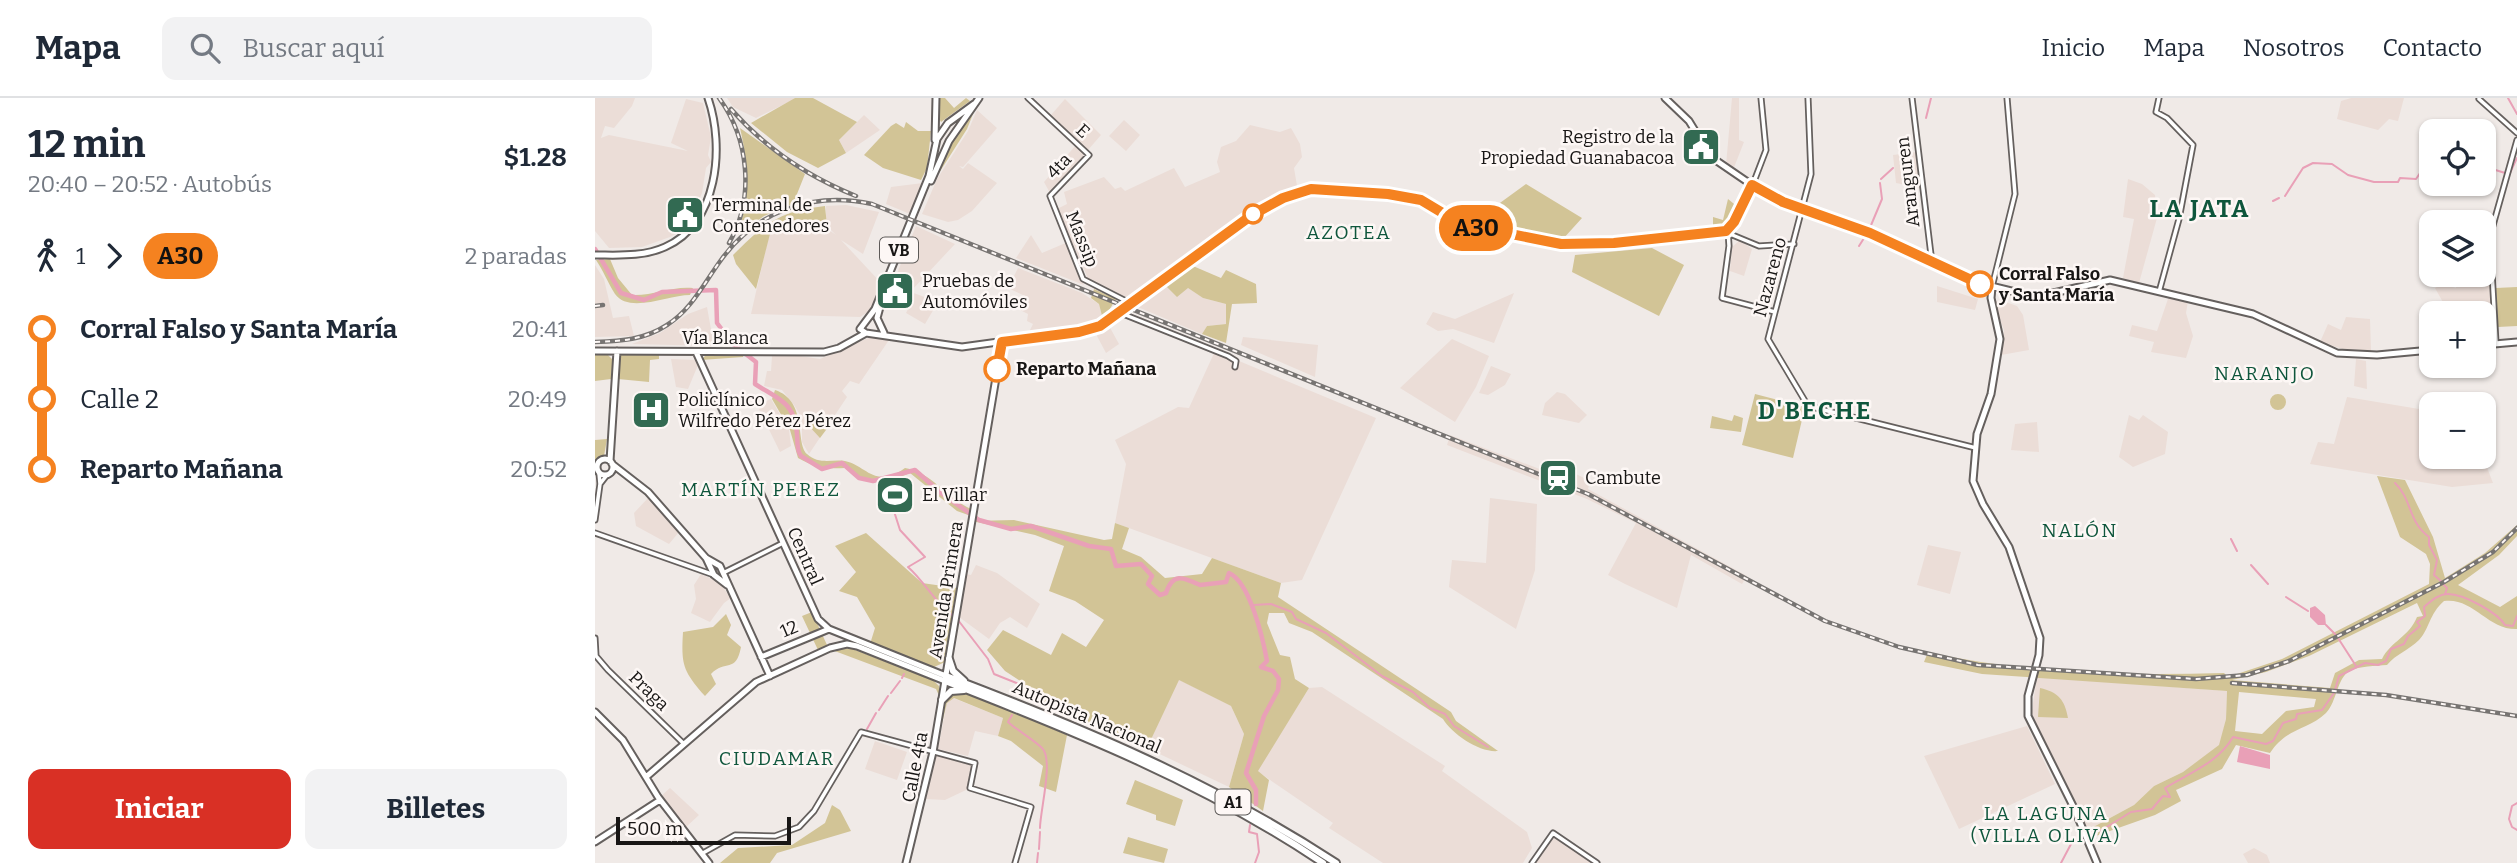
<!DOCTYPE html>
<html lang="es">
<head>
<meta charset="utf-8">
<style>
  :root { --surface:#fff; --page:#f2f2f3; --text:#1f2937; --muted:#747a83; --line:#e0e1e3; --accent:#d93025 }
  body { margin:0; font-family:Bitter,serif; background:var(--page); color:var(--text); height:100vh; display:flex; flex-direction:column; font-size:26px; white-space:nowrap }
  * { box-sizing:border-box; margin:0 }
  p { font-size:23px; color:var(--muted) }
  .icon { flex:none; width:38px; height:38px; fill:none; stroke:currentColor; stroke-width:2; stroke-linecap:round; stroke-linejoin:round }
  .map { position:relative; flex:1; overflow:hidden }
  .drawer { display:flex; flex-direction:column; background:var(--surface); width:595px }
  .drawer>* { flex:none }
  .badge { padding:0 14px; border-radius:23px; font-size:24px; line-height:46px }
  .controls { position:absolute; left:1824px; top:21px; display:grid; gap:14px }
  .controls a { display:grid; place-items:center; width:77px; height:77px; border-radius:14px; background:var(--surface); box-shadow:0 2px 5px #0004; font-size:35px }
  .scale { position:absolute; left:21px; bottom:18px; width:175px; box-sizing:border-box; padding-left:7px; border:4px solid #181615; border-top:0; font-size:19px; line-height:24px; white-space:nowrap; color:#181615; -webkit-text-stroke:5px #fdf7f5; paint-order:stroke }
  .map>.badge { position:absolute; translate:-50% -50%; box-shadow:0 0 0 4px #fff }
  .legs { display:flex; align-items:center; gap:10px; height:77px; padding:0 28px; font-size:23px }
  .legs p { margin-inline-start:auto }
  .overview { display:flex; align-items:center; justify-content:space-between; height:119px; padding:0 28px }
  h1 { font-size:38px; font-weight:700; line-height:52px }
  .action { display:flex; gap:14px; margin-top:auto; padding:14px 28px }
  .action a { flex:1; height:80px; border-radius:14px; background:var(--accent); color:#fff; font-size:28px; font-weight:700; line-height:80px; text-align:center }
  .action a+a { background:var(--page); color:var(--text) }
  ul { padding:0 28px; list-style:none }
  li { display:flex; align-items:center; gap:24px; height:70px; font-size:26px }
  li i { display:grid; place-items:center; width:10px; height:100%; margin:0 9px; background:currentColor }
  li i::after { content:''; width:18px; height:18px; margin:-9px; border:5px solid; border-radius:50%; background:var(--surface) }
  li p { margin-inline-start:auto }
  li:first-child i { background:linear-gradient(#0000 50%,currentColor 0) }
  li:last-child i { background:linear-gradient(currentColor 50%,#0000 0) }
  header { display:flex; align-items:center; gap:42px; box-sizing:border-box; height:98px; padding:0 35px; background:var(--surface); border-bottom:2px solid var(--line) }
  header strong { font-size:33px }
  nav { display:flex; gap:38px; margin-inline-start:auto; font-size:24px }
  .search { width:490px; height:63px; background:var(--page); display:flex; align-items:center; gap:18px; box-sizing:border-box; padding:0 24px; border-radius:14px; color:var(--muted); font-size:26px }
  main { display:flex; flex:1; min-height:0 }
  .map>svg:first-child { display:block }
  .built { fill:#ebddd7 }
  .green { fill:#d2c496; fill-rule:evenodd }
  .water { fill:#e9a0b7 }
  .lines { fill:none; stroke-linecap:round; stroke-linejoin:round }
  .stream { stroke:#e9a0b7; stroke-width:2 }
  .river { stroke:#e9a0b7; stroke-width:4.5 }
  .minor-casing { stroke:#65605e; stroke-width:7 }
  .major-casing { stroke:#65605e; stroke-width:9 }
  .highway-casing { stroke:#65605e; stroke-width:10 }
  .minor { stroke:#fff; stroke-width:3.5 }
  .major { stroke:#fff; stroke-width:5 }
  .highway { stroke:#fff; stroke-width:6 }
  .rail-casing { stroke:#777472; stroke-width:4.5 }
  .rail { stroke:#fdf7f5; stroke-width:2; stroke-dasharray:5; stroke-linecap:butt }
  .line-1-casing { stroke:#fff; stroke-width:16 }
  .line-1 { stroke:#f58220; stroke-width:10 }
  .stop-1-dot { fill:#fff; stroke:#f58220; stroke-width:3.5 }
  .labels { text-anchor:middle; stroke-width:5; stroke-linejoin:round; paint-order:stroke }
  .shield { fill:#fdf7f5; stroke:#5d5a58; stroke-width:2 }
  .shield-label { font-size:16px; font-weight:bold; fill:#181615 }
  .street-label { font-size:18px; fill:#181615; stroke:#fdf7f5 }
  .poi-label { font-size:18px; fill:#181615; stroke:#fdf7f5; text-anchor:start }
  .stop-label { font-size:18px; font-weight:bold; fill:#181615; stroke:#fdf7f5; text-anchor:start }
  .neighbourhood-label { font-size:19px; letter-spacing:2px; fill:#0f563c; stroke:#fdf7f5 }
  .district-label { font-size:24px; font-weight:bold; letter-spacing:2px; fill:#0f563c; stroke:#fdf7f5 }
</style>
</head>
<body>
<header>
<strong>Mapa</strong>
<div class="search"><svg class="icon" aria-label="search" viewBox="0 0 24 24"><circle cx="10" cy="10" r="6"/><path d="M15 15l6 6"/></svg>Buscar aquí</div>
<nav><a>Inicio</a><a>Mapa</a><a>Nosotros</a><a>Contacto</a></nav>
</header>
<main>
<section class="drawer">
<div class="overview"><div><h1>12 min</h1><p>20:40 – 20:52 · Autobús</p></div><b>$1.28</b></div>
<div class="legs"><svg class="icon" aria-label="walk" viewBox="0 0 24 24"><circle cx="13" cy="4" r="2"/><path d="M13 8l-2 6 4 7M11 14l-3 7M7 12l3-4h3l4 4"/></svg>1<svg class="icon" aria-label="forward" viewBox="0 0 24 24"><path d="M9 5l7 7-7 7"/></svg><b class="badge" style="background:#f58220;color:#111">A30</b><p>2 paradas</p></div>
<ul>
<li><i style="color:#f58220"></i><b>Corral Falso y Santa María</b><p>20:41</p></li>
<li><i style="color:#f58220"></i><span>Calle 2</span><p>20:49</p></li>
<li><i style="color:#f58220"></i><b>Reparto Mañana</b><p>20:52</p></li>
</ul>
<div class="action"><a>Iniciar</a><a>Billetes</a></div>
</section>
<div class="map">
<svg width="1922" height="765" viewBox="0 0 1922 765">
  <rect width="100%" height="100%" fill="#f0eae7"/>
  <path class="built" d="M0,0H40L37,8L19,30L10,28L6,40L14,37L93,53L76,45L91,1L108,5L116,39L113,57L116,64L111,70L107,95L98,116L86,133L75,139L47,149L14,150L0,133Z
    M132,0H199L200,1L161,20L138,9Z
    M1137,0H1144V42L1149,44L1138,72L1131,67Z
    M1756,0H1809L1803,23L1794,21L1783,32L1742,21L1746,3Z
    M470,1L506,37L493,52L456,17Z
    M382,12L402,30L368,69L364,68L368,71L373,65L402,85L377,113L363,122L353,124L327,116L342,81L373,33Z
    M269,17L285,32L251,55L244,42Z
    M529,22L545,37L531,53L514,38Z
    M655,27L685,34L696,30L705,46L707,59L699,70L703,94L678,104L591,165L593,190L608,200L631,206V226L612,228L607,236L538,207L535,202L495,185L462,111L472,106L469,94L509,79L520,91L526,89L530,93L579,70L590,89L625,74L622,64L626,49L641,43Z
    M481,47L490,56L455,95L449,84Z
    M1321,54L1326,90L1301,85L1298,57Z
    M1533,81L1547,86L1560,97L1562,120L1544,185L1528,180L1539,121L1528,119Z
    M328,85L315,116L291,106L296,89Z
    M251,107L284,114L268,156L246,142L287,186L276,212L265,219L156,216L176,128L203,121L223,124L241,137L231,127V108Z
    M321,128L360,146L317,192L299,183Z
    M436,137L447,155L473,144L489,187L421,160Z
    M1145,142L1157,151L1149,178L1135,173L1137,149Z
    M1895,157L1899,237H1894V244H1888V215H1854L1840,190L1847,186L1861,190L1862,177H1888V159Z
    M0,167L9,181L18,220L34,218L39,238L0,239Z
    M423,170L487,195L504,206L508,222L495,229L433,236L438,226L432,223L433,216L425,212L432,199L413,190Z
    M297,187L343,204L330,226L311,215L313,211L293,196Z
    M1342,188L1383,201L1380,212L1342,204Z
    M919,195L899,245L858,231L843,233L831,226L838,214L860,221Z
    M1574,198L1593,203L1591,215L1598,238L1591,260L1556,254L1559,244L1534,238L1537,227L1562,233Z
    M1398,203H1408L1422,208L1428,217L1434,252L1406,257L1409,232Z
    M112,209L119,248L37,246L65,235L93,216Z
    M1751,219L1775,221L1776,253H1754L1725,244L1733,226L1746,232Z
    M513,226L524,246L511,255L502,238L503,231Z
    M280,237L294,242L264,286L255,283L247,293L252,299L214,356L207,344V320L199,307L187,292L169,288L172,273H176L177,258L198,257L225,261Z
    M648,239L723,247L720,279L646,247Z
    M857,241L894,258L881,289L860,324L805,290Z
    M620,253L781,320L707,482L686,485L520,425L531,366L520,342L583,309L594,310Z
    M76,261L100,262L103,267L93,291L81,289Z
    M1761,261L1771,263L1772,291L1759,288Z
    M896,268L916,276L910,287L893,297L884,295Z
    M962,294L970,296L992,317L984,325L947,317L950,305Z
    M1752,299L1836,313V359H1888L1898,385L1857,389L1715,366L1723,344L1739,346Z
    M176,301L194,332L196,348L185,354L162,307Z
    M1534,317L1544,322L1548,317L1573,334L1570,356L1538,369L1524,359Z
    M1442,324L1444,354L1416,352L1420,326Z
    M855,337L955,375L959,365L995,383L993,391L1152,478L1147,486L1096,457L1082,510L1030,486L1013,477L1041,425L992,401L852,347Z
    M53,400L84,434L74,446L41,428L39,415Z
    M895,400L942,406L940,472L921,531L854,489L857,462L891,465Z
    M1333,447L1366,454L1355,496L1322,487Z
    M381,467L402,475L445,506L432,530L415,519L405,525L394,541L364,519L371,476L376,477Z
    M106,476L124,484L136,500L129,505L115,524L96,515L101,501L99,487Z
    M1442,579L1632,593L1631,621L1625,647L1588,674L1559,688L1539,707L1491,733L1436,619Z
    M583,581L636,608L649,636L634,689L552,650Z
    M727,589L850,668L847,673L932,734L937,750L928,765H788L734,730L738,725L662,673L714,590Z
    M358,600L408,620L403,638L380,633L373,658L343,651L352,604Z
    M1432,628L1460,686L1364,731L1329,658Z
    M280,643L312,654L302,682L270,671Z
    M341,656L379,666L373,691L350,702L331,701Z
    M75,690L104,717L91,729L65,699Z
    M958,735L1002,765H937Z
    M1659,750L1672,757L1675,765H1653L1648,756Z"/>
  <path class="green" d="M200,0H218L262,24L244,42L251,55L223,70L192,54L156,25Z
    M343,0H350L359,10L371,0L375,3L346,24L343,19Z
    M378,9L380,11L372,31L337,86L354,46Z
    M311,24L323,33H336L332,70L326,82L288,70L269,57L296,28L301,25L309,30Z
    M145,30L210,76L198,106L169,118L143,137C154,98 154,68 145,30Z
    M931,86L987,120L968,141L870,123L898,110Z
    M1133,101L1144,110L1132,131L1118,132V119L1128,122Z
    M230,108L232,128L203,121L177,128L161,191L141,166L138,157C170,125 185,113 230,108Z
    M1057,150L1089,167L1064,218L977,174L980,157Z
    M15,161L23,180L37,197C58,198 76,188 98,190L95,197C74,197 34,216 20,196C13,185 8,172 1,162Z
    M591,165L626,180L631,172L661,186L662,205L637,206L631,245L607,236L612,228L631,226V206L608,200L593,190L582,199L567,184Z
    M1922,189V228L1903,229L1901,190Z
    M499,191L521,201L508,222L504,206L496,200Z
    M29,255L64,256V261L55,262L54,284L23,281L24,258Z
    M12,256L18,262L16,281L0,283V257Z
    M148,256V259L106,262L111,257Z
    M180,292C213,303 200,345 212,356C224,367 237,361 250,363C271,367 280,392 310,370C336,374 352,400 376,411V418L362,413L315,375C292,385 271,388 250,370C230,371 221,370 203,360L195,332L177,301Z
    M1675 304a8 8 0 1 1 16 0a8 8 0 1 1-16 0Z
    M1160,296L1210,309L1198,360L1147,347Z
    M225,315L237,324L225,340L213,327Z
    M1139,317L1148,320L1146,334L1115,330L1117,318L1137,323Z
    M12,341L9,358L0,362V342Z
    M1782,378L1810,382L1838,439L1850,480L1890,455L1922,427V438L1904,457L1863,487L1905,509L1922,498V531C1893,532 1878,499 1849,503C1834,516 1834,532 1824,542C1814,552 1801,556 1792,567C1781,568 1764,568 1755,573C1742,579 1742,604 1731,615C1712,633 1692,629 1675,655L1641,647L1627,671L1581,692L1586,703L1560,717L1495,740L1491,733L1539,707L1559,688L1588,674L1624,647L1631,621L1632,593L1387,576L1329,564L1333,554C1431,576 1530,578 1629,575L1633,579L1687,561L1834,486L1835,466L1831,456L1805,439ZM1822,505L1828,518L1822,519C1814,539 1796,543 1787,561L1764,562L1740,575L1735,590L1637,582L1671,574L1714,558ZM1644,594L1721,601L1719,609L1691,613L1667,636L1640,633Z
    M419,422L509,442L517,441L520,425L534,430L527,451L546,459L570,480L607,476L617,460L686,485L683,499L841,604L856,614L861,623L903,653C885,655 857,636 848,621L717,534L694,525L689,515H674L672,525L685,557L695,559L700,581L714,590L663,673L674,682L668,713L634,689L649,636L636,608L584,582L552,650L433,602L430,586L410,573L392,552L408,532L456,557L467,535L491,549L509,522L480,503L454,493L469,448L440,437L377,423Z
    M271,435L327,485L362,490L350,564L337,570L275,546L280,530L262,499L244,493L261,474L240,448Z
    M217,514L232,547L223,552L207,518Z
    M131,516L136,527L132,537L146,549C141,576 130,561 116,576L121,586L110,598C88,573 86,567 88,534L118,529Z
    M250,548L338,582L344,588L346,602L341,591L237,552Z
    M1445,590C1463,594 1470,602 1473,620L1443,619Z
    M358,594H372L472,637L461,694L444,688L448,668L416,643L403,638L408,620L359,600L352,605L341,650L348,609Z
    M540,682L588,702L580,728L561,722V717L531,706Z
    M237,707L245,712L256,733L182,755L175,765H125L143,750L197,747L230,725Z
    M533,739L573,751L569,765L528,755Z"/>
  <path class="water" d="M1720,508L1730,517L1731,527H1723L1715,519V510Z
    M1645,648L1675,657V671L1642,664Z"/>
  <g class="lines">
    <path class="stream" d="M1913,0L1922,16
      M1331,20L1336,0
      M1888,68L1910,75
      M1915,75L1922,60
      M1286,81L1298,70
      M1690,98L1708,70L1718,65L1737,66L1753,77L1779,84H1803L1805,80L1821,81L1836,59
      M1678,103L1684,100
      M1274,132L1287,101L1285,85
      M1264,148L1271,137
      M289,382L305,432L330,459L313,469C330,484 340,505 358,518
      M1800,385C1817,401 1813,424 1834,439V447L1842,462L1839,477L1847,484
      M1636,441L1642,453
      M1656,467L1673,486
      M1848,486L1852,490L1850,496
      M1691,499L1713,513
      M658,507L676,506L697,514L701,521L731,535L787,578L818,594L835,610L850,616L859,628L893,649
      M363,522L393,561L399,576L424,586L427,597
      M1731,527L1741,537
      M1743,540L1761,568
      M307,580L309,576
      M1740,592L1744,578L1770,565L1783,567L1791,563L1796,551L1809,546L1813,538L1825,528L1822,524L1830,518L1829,509C1836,503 1843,496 1853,496C1869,496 1903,515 1910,527L1918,528L1922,518
      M296,595L305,583
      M284,612L293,598
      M417,617L413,624C423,633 438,641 447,650C459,661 445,713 445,730
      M272,631L281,615
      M1922,705L1917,708L1914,721L1917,729L1922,732
      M655,727L654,734L662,736L664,754L660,765
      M1493,736L1507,732L1536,714L1557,711L1568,698L1575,699L1570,690C1594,675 1623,665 1638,639L1671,646L1678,643L1688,625L1701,621L1702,616L1727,612L1739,595
      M444,751L445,734
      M442,765L443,755
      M1466,765L1476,746L1489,738"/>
    <path class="river" d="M0,151L26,195L49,202L67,194L121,192L122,225L138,246L161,264L160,286C183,301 200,304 202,336C203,344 201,351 206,358L227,371L247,365L264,380L278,383L320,372L346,395L384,422L416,431L436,428L494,448L516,451L521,468L546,466L557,478L553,486L565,497L571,495C578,473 590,480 605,487L631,484L634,475C655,484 668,541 672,563L666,569L678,573L684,581L683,592L669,618L651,675L661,692V706"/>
    <g class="minor-casing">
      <path id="minor" d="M433,0L494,57L455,98L488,181L537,206
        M1213,0L1216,76L1173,241L1213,308L1381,350
        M1317,0L1337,165
        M1884,1L1922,35
        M1158,86L1171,52L1166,0
        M1133,132L1134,148L1127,200L1180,214
        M1135,136L1164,148L1199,146
        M1397,189L1420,96L1412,0
        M1564,194L1584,121L1598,47L1572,20L1561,14L1564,0
        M528,216L633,258L641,263L640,269
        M1901,245L1895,138L1922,42
        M5,386L12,377
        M0,422L5,386L4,375
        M0,435L119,477
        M128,475L188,445
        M0,540L1,558L13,572L88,645
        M108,755L140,737L180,738L204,729L219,713L266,634L380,665L375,690L436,709L420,765
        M937,765L958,735L1002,765"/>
    </g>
    <g class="major-casing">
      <path id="major" d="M1070,0L1094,23L1116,59L1157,87L1188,104L1275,135L1376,183L1441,199L1515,182L1658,216L1742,255L1782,257L1836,252
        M340,42L341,0
        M336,83L354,43L384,0
        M0,157C23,157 48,159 70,149C123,126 130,49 113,0
        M1397,189L1396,200L1405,241L1396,296L1382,336L1378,383L1388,406L1414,449L1445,540L1444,557L1433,598V618L1479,710L1502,765
        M285,209L282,220L289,235
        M265,231L271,235L367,249L497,231L524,217L659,116L688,100L716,91L793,96L826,102L866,126L966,146L1019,145L1131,133L1138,127L1157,87
        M265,231L280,211L334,78L342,41L353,25L379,6
        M1888,247L1922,244
        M0,253L229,254L244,250L271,235
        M101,254L223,521L234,531L351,578
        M2 369a8 8 0 1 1 16 0a8 8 0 1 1-16 0Z
        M15,363L22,253
        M17,366L53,394L111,460L125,468L175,578
        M111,460L119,477L132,487
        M166,559L234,531
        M0,614L28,642L63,699L114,765
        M51,679L161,584L235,550L252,546L262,548L350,583
        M0,744L65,702
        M311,765L338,654L407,244"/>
    </g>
    <g class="highway-casing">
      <path id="highway" d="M354,561L358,573L369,583
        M351,578C488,630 617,684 741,765
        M350,583C481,634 611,686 728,765
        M347,602L356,593L369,592"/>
    </g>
    <use href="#minor" class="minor"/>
    <use href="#major" class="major"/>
    <use href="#highway" class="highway"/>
    <g class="rail-casing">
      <path id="rail" d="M124,0C154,41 160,100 134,145
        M136,11C170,50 214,79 261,98
        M0,208L8,207
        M0,244C26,243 49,242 72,227C97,211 109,185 126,162C161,113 218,93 277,106L993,396L1230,523L1304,549L1383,567L1601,581L1652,577L1694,563L1849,484L1898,454L1922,430
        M1637,585L1791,597L1922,618"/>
    </g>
    <use href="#rail" class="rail"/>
  </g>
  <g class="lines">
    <g class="line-1-casing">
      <path id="line-1" d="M402,271L407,244L484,234L505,228L657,117L688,100L716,91L793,96L826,102L866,126L966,146L1019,145L1131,133L1139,124L1157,87L1188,104L1275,135L1385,186"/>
    </g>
    <use href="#line-1" class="line-1"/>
  </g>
  <defs>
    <g id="civic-square" transform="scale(2.0125)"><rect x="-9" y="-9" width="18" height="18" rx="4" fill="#326a52" stroke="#fdf7f5"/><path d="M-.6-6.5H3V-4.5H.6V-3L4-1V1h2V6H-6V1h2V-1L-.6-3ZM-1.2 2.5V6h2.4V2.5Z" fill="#fff"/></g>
    <g id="hospital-square" transform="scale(2.0125)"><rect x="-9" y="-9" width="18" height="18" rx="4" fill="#326a52" stroke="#fdf7f5"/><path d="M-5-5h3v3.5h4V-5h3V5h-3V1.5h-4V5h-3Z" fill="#fff"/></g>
    <g id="station-square" transform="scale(2.0125)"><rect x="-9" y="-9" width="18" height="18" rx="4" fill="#326a52" stroke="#fdf7f5"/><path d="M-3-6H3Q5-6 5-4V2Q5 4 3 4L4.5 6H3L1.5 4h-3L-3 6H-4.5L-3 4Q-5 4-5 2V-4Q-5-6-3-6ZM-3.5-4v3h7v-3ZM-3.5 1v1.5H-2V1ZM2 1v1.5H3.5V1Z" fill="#fff"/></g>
    <g id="stadium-square" transform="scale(2.0125)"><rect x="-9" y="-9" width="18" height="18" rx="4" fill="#326a52" stroke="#fdf7f5"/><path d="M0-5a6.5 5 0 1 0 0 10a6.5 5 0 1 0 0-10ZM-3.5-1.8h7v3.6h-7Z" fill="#fff"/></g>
  </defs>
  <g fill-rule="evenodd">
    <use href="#civic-square" x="1106" y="49"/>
    <use href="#civic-square" x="90" y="117"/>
    <use href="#civic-square" x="300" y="193"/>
    <use href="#hospital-square" x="56" y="312"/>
    <use href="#station-square" x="963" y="380"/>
    <use href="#stadium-square" x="300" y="397"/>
  </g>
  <g class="stop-1-dot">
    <circle cx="658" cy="116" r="9"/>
    <circle cx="1385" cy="186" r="12"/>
    <circle cx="402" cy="271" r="12"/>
  </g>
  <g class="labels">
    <g class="shield">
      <rect x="285" y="139.5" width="38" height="25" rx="5"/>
      <rect x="620.5" y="691.5" width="35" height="25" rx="5"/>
    </g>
    <g class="shield-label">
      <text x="304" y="158">VB</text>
      <text x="638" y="710">A1</text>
    </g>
    <g class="street-label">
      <text transform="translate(488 33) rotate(43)" y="6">E</text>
      <text transform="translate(464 68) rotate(-47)" y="6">4ta</text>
      <text transform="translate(1313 84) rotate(-97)" y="6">Aranguren</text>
      <text transform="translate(487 141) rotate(68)" y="6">Massip</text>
      <text transform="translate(1175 179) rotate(-75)" y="6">Nazareno</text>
      <text x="130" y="246">Vía Blanca</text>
      <text transform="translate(210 458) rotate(66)" y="6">Central</text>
      <text transform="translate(351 492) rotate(-81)" y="6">Avenida Primera</text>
      <text transform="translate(194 531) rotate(-23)" y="6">12</text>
      <text transform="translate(54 593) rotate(44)" y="6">Praga</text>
      <text transform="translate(492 619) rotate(23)" y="6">Autopista Nacional</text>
      <text transform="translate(320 669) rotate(-79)" y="6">Calle 4ta</text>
    </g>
    <g class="poi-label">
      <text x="1079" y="45" text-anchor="end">Registro de la<tspan x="1079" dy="21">Propiedad Guanabacoa</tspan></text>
      <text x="117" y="113">Terminal de<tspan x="117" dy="21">Contenedores</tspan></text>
      <text x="327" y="189">Pruebas de<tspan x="327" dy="21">Automóviles</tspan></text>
      <text x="83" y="308">Policlínico<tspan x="83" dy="21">Wilfredo Pérez Pérez</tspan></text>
      <text x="990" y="386">Cambute</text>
      <text x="327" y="403">El Villar</text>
    </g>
    <g class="stop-label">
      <text x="1404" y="182">Corral Falso<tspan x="1404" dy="21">y Santa María</tspan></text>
      <text x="421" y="277">Reparto Mañana</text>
    </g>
    <g class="neighbourhood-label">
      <text x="754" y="141">AZOTEA</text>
      <text x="1670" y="282">NARANJO</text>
      <text x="166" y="398">MARTÍN PEREZ</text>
      <text x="1485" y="439">NALÓN</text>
      <text x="182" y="667">CIUDAMAR</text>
      <text x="1451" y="722">LA LAGUNA<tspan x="1451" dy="22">(VILLA OLIVA)</tspan></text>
    </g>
    <g class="district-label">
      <text x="1605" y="119">LA JATA</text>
      <text x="1220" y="321">D'BECHE</text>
    </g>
  </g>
</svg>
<div class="controls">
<a><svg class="icon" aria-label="locate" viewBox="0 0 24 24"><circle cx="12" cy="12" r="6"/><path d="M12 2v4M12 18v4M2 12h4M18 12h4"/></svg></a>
<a><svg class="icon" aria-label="layers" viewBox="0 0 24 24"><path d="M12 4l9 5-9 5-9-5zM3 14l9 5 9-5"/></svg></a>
<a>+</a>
<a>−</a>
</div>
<div class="scale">500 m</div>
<b class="badge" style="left:881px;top:130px;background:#f58220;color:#111">A30</b>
</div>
</main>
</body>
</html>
